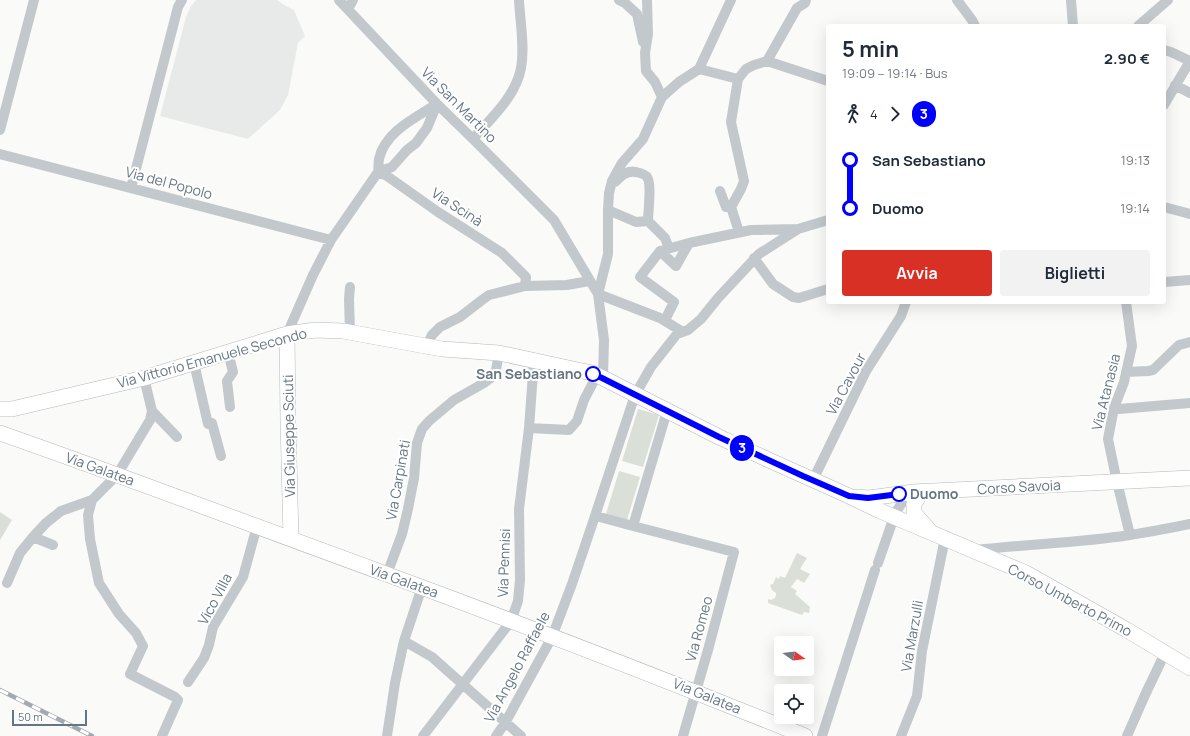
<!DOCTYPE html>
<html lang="it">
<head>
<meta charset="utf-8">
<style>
  :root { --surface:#fff; --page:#f2f2f3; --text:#1f2937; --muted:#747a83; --accent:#d93025 }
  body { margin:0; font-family:Manrope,sans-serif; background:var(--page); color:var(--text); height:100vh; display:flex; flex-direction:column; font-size:15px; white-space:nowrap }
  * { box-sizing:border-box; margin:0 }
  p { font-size:13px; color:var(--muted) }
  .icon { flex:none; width:22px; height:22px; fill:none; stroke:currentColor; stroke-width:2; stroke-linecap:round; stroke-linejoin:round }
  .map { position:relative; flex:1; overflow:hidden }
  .drawer { position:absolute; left:826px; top:24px; width:340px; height:280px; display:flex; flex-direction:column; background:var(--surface); border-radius:4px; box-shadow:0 4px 16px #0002 }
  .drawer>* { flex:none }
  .badge { padding:0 8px; border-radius:13px; font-size:14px; line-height:26px }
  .needle { width:26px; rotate:104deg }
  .tools { position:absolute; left:774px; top:636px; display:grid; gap:8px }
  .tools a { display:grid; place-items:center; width:40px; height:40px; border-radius:4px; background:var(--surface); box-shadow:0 4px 16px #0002; font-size:20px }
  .scale { position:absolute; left:12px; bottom:10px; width:75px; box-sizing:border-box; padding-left:4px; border:2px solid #657683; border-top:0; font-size:11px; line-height:14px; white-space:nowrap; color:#657683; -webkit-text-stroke:3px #fff; paint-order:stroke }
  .map>.badge { position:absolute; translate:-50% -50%; box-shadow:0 0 0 2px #fff }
  .legs { display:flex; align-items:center; gap:6px; height:44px; padding:0 16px; font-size:13px }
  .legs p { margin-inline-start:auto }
  .summary { display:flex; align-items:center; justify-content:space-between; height:68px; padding:0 16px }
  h1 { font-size:22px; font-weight:700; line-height:30px }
  .button { display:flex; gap:8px; margin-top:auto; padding:8px 16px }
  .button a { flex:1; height:46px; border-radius:4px; background:var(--accent); color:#fff; font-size:16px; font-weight:700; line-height:46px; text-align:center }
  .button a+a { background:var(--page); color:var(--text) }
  ul { padding:0 16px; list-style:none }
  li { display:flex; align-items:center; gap:14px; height:48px; font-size:15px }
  li i { display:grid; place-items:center; width:6px; height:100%; margin:0 5px; background:currentColor }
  li i::after { content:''; width:10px; height:10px; margin:-5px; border:3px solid; border-radius:50%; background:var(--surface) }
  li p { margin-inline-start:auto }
  li:first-child i { background:linear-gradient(#0000 50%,currentColor 0) }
  li:last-child i { background:linear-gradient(currentColor 50%,#0000 0) }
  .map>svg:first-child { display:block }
  .built { fill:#e8e9e9 }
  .green { fill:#dadfd7 }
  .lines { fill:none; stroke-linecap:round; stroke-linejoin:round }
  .secondary-casing { stroke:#b3babf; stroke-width:16 }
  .street { stroke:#c3c8cc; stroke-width:10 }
  .secondary { stroke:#fff; stroke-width:15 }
  .rail-casing { stroke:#a2aab0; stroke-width:4.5 }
  .rail { stroke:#fff; stroke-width:3; stroke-dasharray:9; stroke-linecap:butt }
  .line-1-casing { stroke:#fff; stroke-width:9 }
  .line-1 { stroke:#00f; stroke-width:6 }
  .stop-1-dot { fill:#fff; stroke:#00f; stroke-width:2 }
  .labels { text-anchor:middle; stroke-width:4; stroke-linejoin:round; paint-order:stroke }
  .street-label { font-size:14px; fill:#657683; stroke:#fff }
  .stop-label { font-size:14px; font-weight:bold; fill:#657683; stroke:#fff; text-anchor:end }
</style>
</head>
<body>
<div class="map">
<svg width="1190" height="736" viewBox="0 0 1190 736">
  <rect width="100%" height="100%" fill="#fafaf8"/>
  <path class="built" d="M196,0H277L286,6L294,10L305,36L298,43L288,95L280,110L248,139L160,116L186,17L191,6Z"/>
  <path class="green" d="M638,409L659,415L643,467L622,461Z
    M619,471L640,477L627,520L606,514Z
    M0,512L12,520L0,540Z
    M797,553L807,558L800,569L810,574L804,583L797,579L791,587L797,591L795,594L810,607L809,613L804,612L802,615L768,603V599L771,600C775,599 776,597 776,593L772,590L770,585L773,584L776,577L779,579L780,576L785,578Z"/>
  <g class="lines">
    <g class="secondary-casing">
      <path id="secondary" d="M287,334L288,421L291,538
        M0,409H12L144,378L287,334L315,330L343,331L442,349L499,353L573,369L592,373L603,378L719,437L771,461L849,496L878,510L1026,573L1127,630L1190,668
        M0,433C129,478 257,527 386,574C527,626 666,680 805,736
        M922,491L914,504V513L929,530
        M856,497L869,498L914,492L1190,478"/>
    </g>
    <path class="street" d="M339,0L437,104L473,139L554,220L598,294L660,318L683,332
      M619,0L625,3L637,14L643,42
      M647,0L648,34L645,53L646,71L655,82L662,97
      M957,0L972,20L975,26
      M1071,0L1073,26
      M348,9L353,0
      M1138,26L1168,0
      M1164,50L1171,52L1190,61
      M767,61L797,8L805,3L806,0
      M699,69L738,79L746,69L754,65L767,61L828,81
      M699,69L731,0
      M738,79L731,122L744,181L741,189L731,207L739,232
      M1175,85L1190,93
      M1164,105L1190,61
      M0,130L34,0
      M473,139C491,118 516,96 521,68C525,47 520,21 519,0
      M0,154L331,240
      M378,172L387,176L438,212L502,253L526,277L525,286
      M378,172L392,167L407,150L416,143L427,128L437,104
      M131,188L178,7L182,0
      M720,191L726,207H731
      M1164,207L1190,214
      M608,210L636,222L648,221C648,213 652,183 647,177C645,174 640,173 636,172C627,170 621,176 615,182
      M648,221L665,238L669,248
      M660,251L676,266L689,243
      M754,258L773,284L793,297L799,298L828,289
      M1164,282L1190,280
      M1126,302L1132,346L1124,382L1114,408L1108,439L1117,482L1130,535
      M665,320L674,302L640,277L660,251L689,243L751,230L798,229L828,220
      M350,333L349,299L350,287
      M287,334L313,275L331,240L378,172C379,168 378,163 379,159C385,132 415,118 437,104
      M427,346L429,341L432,335L440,327L460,317L482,300L489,295L525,286L567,285L589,281
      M228,352L233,372L227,381L230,407
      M194,363L208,424L212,423L221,456
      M1126,372L1148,371L1153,370L1179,345L1190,342
      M144,378L152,411L150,420L117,475L92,500L88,515L90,539L99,583L119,614L136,633L143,646L130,674L175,697L178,700L162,736
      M603,378L604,340L598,294L608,254V210L609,193L612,181L622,163L643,139L662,97L679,82L699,69
      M1114,408L1119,409L1190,403
      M152,411L177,437
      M529,428L569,430L577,421L584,400L597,375
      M813,480L866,371L901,316L906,302
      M596,516L633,526L667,411
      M633,526L734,552L708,650L683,736
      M33,537L53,545
      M976,550C1027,544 1079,543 1130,535C1150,532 1170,528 1190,524
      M878,563L895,514L901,504L914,492
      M387,574L402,534L408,509L414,478L417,443L422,429L429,421L454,400L484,383L493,376L496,370L499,353
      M7,583L20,553L33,537L46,523L61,511L92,500
      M404,641L432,657L521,736
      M188,682L204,658L209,645L213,627L243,577L257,526
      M387,736L395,683L404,641L422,587
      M423,736L511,621L518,601L520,580L519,509L529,428L534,360
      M496,736L505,723L552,637L572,584L594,519L635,395L651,367L677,334L688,330L701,319L718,298L759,254L798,229
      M822,736L875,570
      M901,736L917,696L922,651L943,548L945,539
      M1127,736L1145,695L1165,653"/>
    <use href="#secondary" class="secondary"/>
    <g class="rail-casing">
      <path id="rail" d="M0,690L92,736"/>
    </g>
    <use href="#rail" class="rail"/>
  </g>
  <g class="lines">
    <g class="line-1-casing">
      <path id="line-1" d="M593,374L602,378L719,437L803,476L849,496L868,498L899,494"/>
    </g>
    <use href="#line-1" class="line-1"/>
  </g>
  <g class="stop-1-dot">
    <circle cx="593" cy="374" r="7"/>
    <circle cx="899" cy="494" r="7"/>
  </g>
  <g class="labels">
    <g class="street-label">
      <text transform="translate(459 105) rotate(45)" y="5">Via San Martino</text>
      <text transform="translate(169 183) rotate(15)" y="5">Via del Popolo</text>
      <text transform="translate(457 207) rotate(33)" y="5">Via Scinà</text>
      <text transform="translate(212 358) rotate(-15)" y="5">Via Vittorio Emanuele Secondo</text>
      <text transform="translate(846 384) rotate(-62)" y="5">Via Cavour</text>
      <text transform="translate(1106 392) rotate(-76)" y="5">Via Atanasia</text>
      <text transform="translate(289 436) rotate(-91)" y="5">Via Giuseppe Sciuti</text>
      <text transform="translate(100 469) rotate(20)" y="5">Via Galatea</text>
      <text transform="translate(398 480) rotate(-80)" y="5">Via Carpinati</text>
      <text transform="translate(1019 487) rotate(-3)" y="5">Corso Savoia</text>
      <text transform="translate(504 563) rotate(-88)" y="5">Via Pennisi</text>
      <text transform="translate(404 581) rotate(20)" y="5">Via Galatea</text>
      <text transform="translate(215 599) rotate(-62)" y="5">Vico Villa</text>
      <text transform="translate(1070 600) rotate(28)" y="5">Corso Umberto Primo</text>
      <text transform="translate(699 629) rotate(-75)" y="5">Via Romeo</text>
      <text transform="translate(912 636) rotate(-80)" y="5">Via Marzulli</text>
      <text transform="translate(517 667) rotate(-62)" y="5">Via Angelo Raffaele</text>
      <text transform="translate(707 696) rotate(22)" y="5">Via Galatea</text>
    </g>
    <g class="stop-label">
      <text x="582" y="379">San Sebastiano</text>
      <text x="910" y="499" text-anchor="start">Duomo</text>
    </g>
  </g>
</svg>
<div class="tools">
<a><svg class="needle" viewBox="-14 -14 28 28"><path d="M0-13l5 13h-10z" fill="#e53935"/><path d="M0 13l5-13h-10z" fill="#747a83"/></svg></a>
<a><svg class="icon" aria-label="locate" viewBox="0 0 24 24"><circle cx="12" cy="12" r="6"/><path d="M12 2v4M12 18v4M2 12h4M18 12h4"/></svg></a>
</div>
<div class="scale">50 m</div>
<b class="badge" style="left:742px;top:448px;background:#00f;color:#fff">3</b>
<section class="drawer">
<div class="summary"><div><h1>5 min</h1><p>19:09 – 19:14 · Bus</p></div><b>2.90 €</b></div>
<div class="legs"><svg class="icon" aria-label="walk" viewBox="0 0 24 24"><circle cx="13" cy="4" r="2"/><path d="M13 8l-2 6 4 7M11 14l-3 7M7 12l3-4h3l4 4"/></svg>4<svg class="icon" aria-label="forward" viewBox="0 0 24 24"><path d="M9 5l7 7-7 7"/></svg><b class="badge" style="background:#00f;color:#fff">3</b></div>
<ul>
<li><i style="color:#00f"></i><b>San Sebastiano</b><p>19:13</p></li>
<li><i style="color:#00f"></i><b>Duomo</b><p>19:14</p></li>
</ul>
<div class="button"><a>Avvia</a><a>Biglietti</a></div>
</section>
</div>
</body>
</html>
